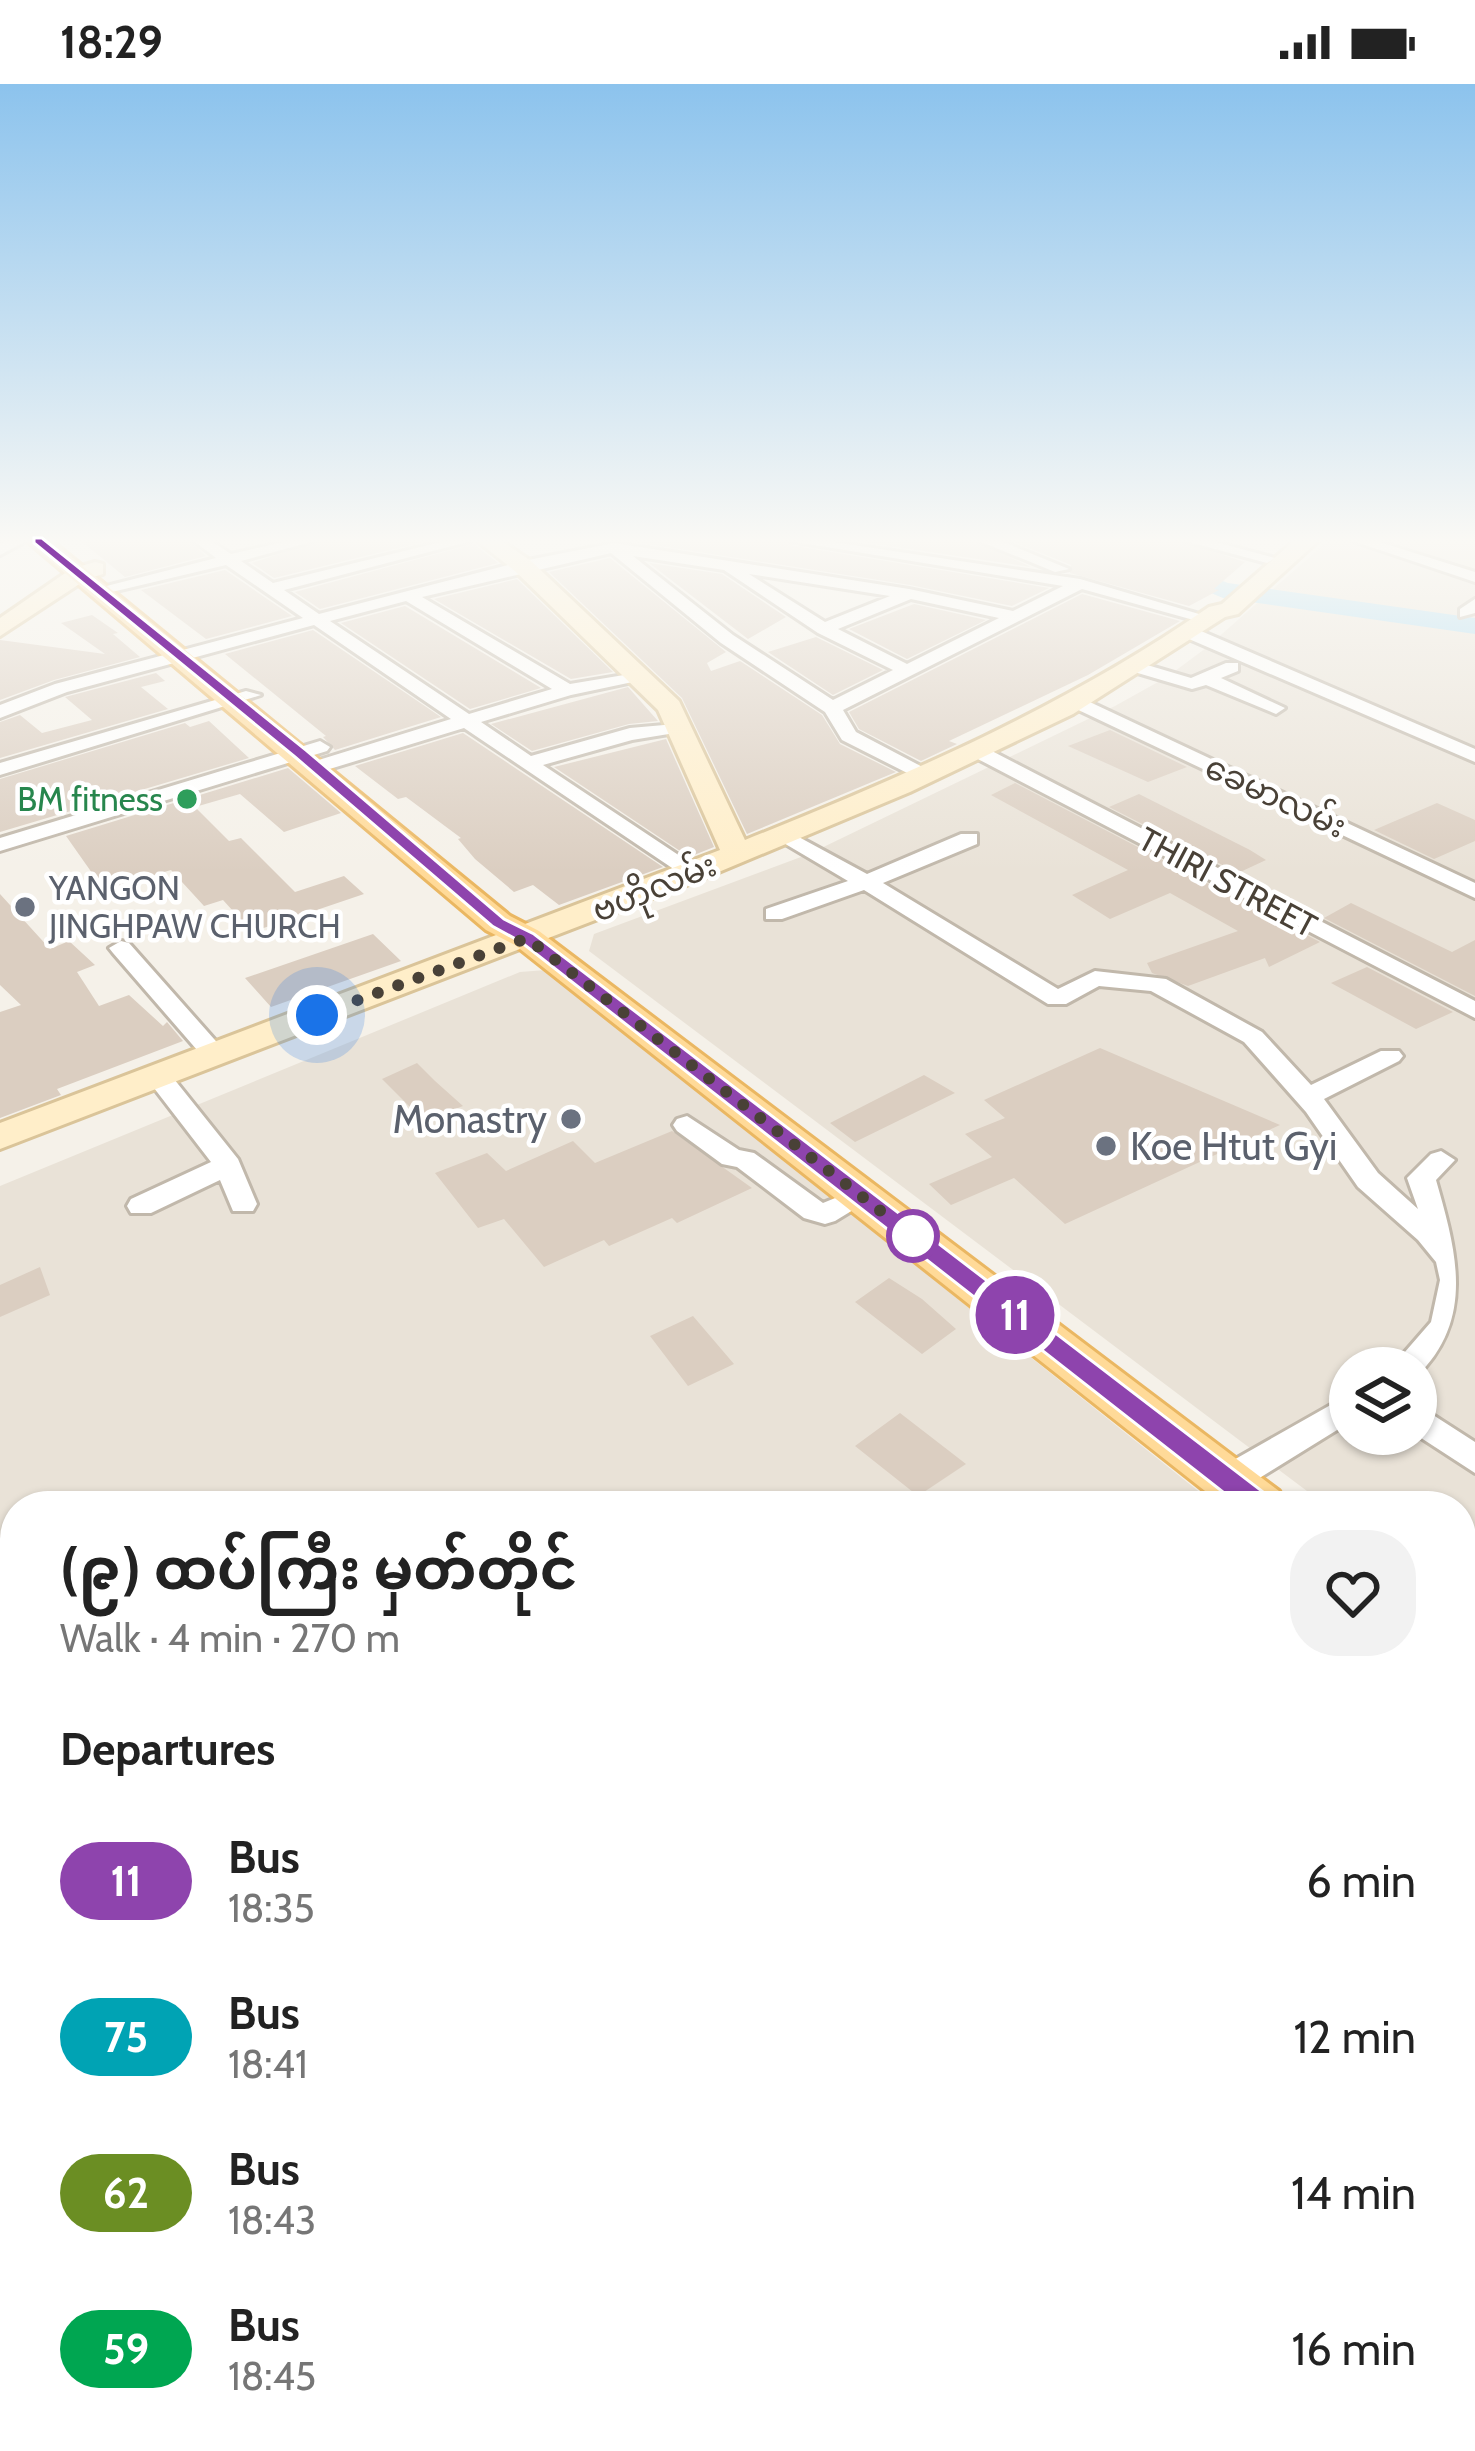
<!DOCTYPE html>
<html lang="en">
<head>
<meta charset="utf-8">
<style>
  :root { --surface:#fff; --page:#f2f2f2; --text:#222; --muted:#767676 }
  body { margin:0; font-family:Cabin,"Noto Sans Myanmar",sans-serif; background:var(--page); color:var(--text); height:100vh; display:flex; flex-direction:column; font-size:45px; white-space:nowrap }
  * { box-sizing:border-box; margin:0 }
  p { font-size:39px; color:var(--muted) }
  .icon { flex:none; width:66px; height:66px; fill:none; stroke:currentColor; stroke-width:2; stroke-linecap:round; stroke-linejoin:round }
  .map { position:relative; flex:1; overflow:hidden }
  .sheet { position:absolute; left:0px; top:1407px; width:1476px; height:960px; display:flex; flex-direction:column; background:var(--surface); border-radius:48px 48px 0 0; box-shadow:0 3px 9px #0004 }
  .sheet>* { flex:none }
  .badge { padding:0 24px; border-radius:39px; font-size:42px; line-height:78px }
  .buttons { position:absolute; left:1329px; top:1263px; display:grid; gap:24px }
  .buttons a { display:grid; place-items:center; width:108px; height:108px; border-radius:50%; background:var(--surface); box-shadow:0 3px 9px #0004; font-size:60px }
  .you { position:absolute; width:60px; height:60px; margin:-30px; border:9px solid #fff; border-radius:50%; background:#1a73e8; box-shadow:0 0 0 18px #1a73e833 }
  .map>.badge { position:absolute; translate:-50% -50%; box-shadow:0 0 0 6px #fff }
  h2 { padding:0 60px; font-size:45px; line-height:108px }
  .round { display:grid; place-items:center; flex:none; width:126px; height:126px; border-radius:48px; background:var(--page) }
  .head { display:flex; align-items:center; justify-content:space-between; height:204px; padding:0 60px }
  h1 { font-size:57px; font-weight:700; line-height:90px }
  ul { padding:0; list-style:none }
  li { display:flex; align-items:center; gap:36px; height:156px; padding:0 60px }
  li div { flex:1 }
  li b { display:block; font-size:45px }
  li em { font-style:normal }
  li .badge { min-width:132px; font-weight:700; text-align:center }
  .status { display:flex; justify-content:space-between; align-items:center; height:84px; padding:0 60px; background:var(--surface); direction:ltr }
  .status svg { height:33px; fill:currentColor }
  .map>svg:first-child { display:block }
  .residential { fill:#e9e2d7; fill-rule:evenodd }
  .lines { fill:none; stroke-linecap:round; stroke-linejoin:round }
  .river { fill:#a3d9f4; fill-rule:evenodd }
  .building { fill:#dbcec1 }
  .street-casing { stroke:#c1b8ab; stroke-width:6 }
  .secondary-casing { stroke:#dac499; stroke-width:6 }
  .primary-casing { stroke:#eab762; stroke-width:6 }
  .street { fill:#fff; fill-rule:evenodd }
  .secondary { fill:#ffeec9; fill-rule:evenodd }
  .primary { fill:#ffda98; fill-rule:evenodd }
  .rail-casing { stroke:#989898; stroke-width:16 }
  .rail { stroke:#fff; stroke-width:12; stroke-dasharray:36; stroke-linecap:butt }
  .line { fill:#8e44ad; stroke:#fff; stroke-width:3 }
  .walk { stroke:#494137; stroke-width:12; stroke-dasharray:0 21.6 }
  .leisure-dot { fill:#2e9e5b; stroke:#fff; stroke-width:4.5 }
  .worship-dot { fill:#6b7280; stroke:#fff; stroke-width:4.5 }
  .stop-dot { fill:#fff; stroke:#8e44ad; stroke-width:6 }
  .labels { text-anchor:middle; stroke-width:9; stroke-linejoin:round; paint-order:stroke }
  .far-street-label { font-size:33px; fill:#494137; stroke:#fff }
  .far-leisure-label { font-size:33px; fill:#27864d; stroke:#fff; text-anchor:end }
  .far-worship-label { font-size:33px; fill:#5b616d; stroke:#fff; text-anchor:start }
  .worship-label { font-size:39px; fill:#5b616d; stroke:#fff; text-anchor:end }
</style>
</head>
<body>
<div class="status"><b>18:29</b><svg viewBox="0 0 49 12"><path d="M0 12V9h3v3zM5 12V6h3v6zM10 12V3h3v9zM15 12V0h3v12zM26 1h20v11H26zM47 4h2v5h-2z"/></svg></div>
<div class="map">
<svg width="1475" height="2367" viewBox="0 0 1475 2367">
  <rect width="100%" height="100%" fill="#f5f1e9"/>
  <path class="residential" d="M1328,457H1475V1533L1461,1522V1422H1327L589,867L594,850L809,770L1115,622L1167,593L1206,564ZM1350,1284H1416V1350H1350Z
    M546,886L1217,1422H15V2352H549L533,2367H0V1102L520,888Z
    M1461,1643L1475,1653V1811L1461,1818Z"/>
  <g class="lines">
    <path class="river" d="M1086,457H1119L1228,499L1475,534V550L1223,514Z"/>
  </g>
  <path class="building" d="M81,457H190L206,472L125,493Z
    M318,457H427L274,494L252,479Z
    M629,457H786L789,461L1049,504L1012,522L910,501Z
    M856,457H975L1031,483Z
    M1012,457H1181L1245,478L1214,505L1219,506L1189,522L1070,489L1071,481Z
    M474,460L498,479L320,525L295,508Z
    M610,474L726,568L707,579L711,587L740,577L822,631L840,660L896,688L747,750L682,614L549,488Z
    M649,479L722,490L786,533L748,555Z
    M225,486L292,532L206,555L141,506Z
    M517,495L613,588L571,595L434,515Z
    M1082,510L1180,537L1088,591L949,657L957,660L921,677L859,645L849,628Z
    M914,520L986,536L907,575L849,545Z
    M405,522L541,604L470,625L341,539Z
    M92,531L118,549L113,550L140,573L54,596L0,616V556L105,570L61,539Z
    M313,546L441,633L335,666L323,653L326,652L225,570Z
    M816,553L883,586L833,611L768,568Z
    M156,589L165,597L141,603L168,625L0,674V638L20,631L42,649L92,636L65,613Z
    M628,603L658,637L629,640L532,667L491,640Z
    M209,637L249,674L0,748V695L185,639L190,643Z
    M1110,646L1187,683L1148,698L1068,662Z
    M463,649L663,783L559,821L533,801L514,808L475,775L458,755L461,754L406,713L398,715L355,682Z
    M666,655L714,763L689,773L554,683Z
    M288,684L341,729L284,748L240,710L195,723L229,757L241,754L295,808L344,792L364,810L252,848L223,816L204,822L171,786L104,806L66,752Z
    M1015,699L1320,858L1269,883L1265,874L1188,902L1152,889L1147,879L1238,847L1170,809L1110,835L1072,811L1128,786L991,711Z
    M1139,710L1250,766L1266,776L1238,789L1109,723Z
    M1437,719L1475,736V757L1434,775L1374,746Z
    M0,810L50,865L69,857L95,881L77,888L99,922L129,911L163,942L167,938L183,957L57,1005L61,1011L0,1034V928L21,921L0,901Z
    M1351,819L1452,868L1475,856V912L1324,834Z
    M373,850L401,877L271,923L245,894Z
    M1367,883L1453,928L1416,945L1331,899Z
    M1100,964L1280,1041L1065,1140L1014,1094L951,1121L929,1100L992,1073L965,1050L1005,1034L984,1016Z
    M417,979L435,997L463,1022L424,1037L382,995Z
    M924,991L955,1009L855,1058L830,1039Z
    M672,1047L752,1104L677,1139L672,1134L609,1162L604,1156L544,1183L504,1135L478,1144L435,1089L487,1069L506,1087L573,1057L595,1079Z
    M40,1183L50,1211L0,1233V1201Z
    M889,1194L922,1215L956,1245L922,1270L855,1218Z
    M693,1232L734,1280L688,1302L650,1252Z
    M900,1329L966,1380L918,1412L855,1362Z"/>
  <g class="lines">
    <g class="street-casing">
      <path id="street" d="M6,457H26L0,471V460Z
        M194,457H211L231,470L288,457H314L241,477L273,499L445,457H471L284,506L319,530L523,477L614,459L909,505L1013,527L1063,502L790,457H827L1080,495L1216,535L1208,540L1082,505L843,626L856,648L932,688L935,692L925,698L842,656L825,628L721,559L611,469L422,513L570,600L642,588V596L571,611L481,638L531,672L630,644L687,639V647L632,656L543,681L698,784V794L690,796L464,644L323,687H309V679L451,635L314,541L67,608L0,634V621L55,600L303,534L226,481L99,511L91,506L216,474ZM633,472L724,486L818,549L893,586L833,616L733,551ZM749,490L890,512L825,538ZM911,515L999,534L907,580L838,545ZM406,517L552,605L469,630L330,537Z
        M979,457H1001L1069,485L1055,488Z
        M1185,457H1212L1275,474L1267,479Z
        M1353,457H1376L1475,488V498Z
        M1475,515V529L1460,533V525Z
        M1182,544H1194L1475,665V678L1182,552Z
        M1137,578L1191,594L1226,579H1238V587L1221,594L1285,624L1276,630L1206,601L1192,605L1131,587L1128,583Z
        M246,607L261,611L0,691V679Z
        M1077,612L1475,799V814L1070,622L1068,618Z
        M320,657L330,663L327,667L0,767V754Z
        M974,665H988L1475,917V934L974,673Z
        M784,745L867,790L961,750H977V760L883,799L1058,905L1095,887L1166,895L1262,948L1311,1001L1381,967H1399L1403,972L1399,977L1324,1015L1378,1089L1418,1125L1407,1094L1431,1070L1441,1067L1455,1076L1436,1096C1457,1169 1475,1236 1416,1293V1284H1391L1431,1238L1440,1196L1436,1178L1418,1156L1358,1103L1306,1028L1244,958L1151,907L1099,902L1066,920H1048L864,806L782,835H766V825L848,797L777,755L773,751Z
        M121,857L129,859L222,964L226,969L222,974H204L113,869L109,864Z
        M157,983L166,985L238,1075L257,1120L253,1127H233L220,1096L151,1129H131L127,1122L131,1115L211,1078L144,991Z
        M687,1032L739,1066L754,1069L823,1119L862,1103L876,1112L835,1137L825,1140L804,1134L737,1083L722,1080L677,1047L673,1041L677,1035Z
        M1350,1310V1338L1240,1406L1228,1410L1216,1406L1211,1396L1216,1386Z
        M1416,1320L1475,1358V1389L1415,1350Z
        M0,1781L15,1787V1859L0,1852Z
        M163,2352H217L223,2367H169Z
        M319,2352H383L377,2367H313Z"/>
    </g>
    <g class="secondary-casing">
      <path id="secondary" d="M477,457H502L531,477L679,617L745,756C907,691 1065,623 1209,523L1222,520L1294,457H1318L1238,530L1225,533L1073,630L910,708L702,795L0,1065V1039L720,766L658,626L515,487Z
        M95,478L103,480V490L87,495L0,552V534L71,485Z"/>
    </g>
    <g class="primary-casing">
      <path id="primary" d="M27,457H52L510,832L539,847L1279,1407L1287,1422H1224L515,861L486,846Z
        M1461,1554L1475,1559V1615L1461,1610Z"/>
    </g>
    <use href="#street" class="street"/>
    <use href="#secondary" class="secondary"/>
    <use href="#primary" class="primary"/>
    <g class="rail-casing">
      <path id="rail" d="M1461,1848L1475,1842
        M1461,1884L1475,1877
        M1461,1923L1475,1916
        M663,2367L678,2352
        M738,2367L753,2352
        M881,2367L896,2352"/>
    </g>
    <use href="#rail" class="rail"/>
  </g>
  <linearGradient id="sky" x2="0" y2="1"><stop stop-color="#8cc3ed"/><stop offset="0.58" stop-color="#faf9f5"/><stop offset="1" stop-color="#faf9f5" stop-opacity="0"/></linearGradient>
  <rect width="1475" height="788" fill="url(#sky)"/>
  <path class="line" d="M34,454H42L306,666L504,835L534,850L1271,1414L1275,1422L1271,1430H1251L521,858L492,842L295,673L34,459Z"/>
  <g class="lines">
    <path class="walk" d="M317,931L527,854L930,1165L913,1152"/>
  </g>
  <circle class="leisure-dot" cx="187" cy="715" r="12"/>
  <g class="worship-dot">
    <circle cx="25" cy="823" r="12"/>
    <circle cx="571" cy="1035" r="12"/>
    <circle cx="1106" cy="1062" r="12"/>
  </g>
  <circle class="stop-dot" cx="913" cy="1152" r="24"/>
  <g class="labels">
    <g class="far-street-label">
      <text transform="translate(1276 712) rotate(25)" y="12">ခေမာလမ်း</text>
      <text transform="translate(1228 798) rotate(28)" y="12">THIRI STREET</text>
      <text transform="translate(654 803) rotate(-22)" y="12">ဗဟိုလမ်း</text>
    </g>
    <g class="far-leisure-label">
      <text x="163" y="727">BM fitness</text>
    </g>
    <g class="far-worship-label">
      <text x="49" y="816">YANGON<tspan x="49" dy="38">JINGHPAW CHURCH</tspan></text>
    </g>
    <g class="worship-label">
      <text x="547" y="1049">Monastry</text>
      <text x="1130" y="1076" text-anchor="start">Koe Htut Gyi</text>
    </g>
  </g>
</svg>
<div class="buttons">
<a><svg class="icon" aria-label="layers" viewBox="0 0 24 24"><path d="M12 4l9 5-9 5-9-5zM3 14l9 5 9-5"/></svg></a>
</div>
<div class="you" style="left:317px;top:931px"></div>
<b class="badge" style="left:1015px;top:1231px;background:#8e44ad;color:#fff">11</b>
<section class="sheet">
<div class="head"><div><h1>(၉) ထပ်ကြီး မှတ်တိုင်</h1><p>Walk · 4 min · 270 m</p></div><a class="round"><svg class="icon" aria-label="heart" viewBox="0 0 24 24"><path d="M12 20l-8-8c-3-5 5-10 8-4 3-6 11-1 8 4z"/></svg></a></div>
<h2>Departures</h2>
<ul>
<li><span class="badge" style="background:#8e44ad;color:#fff">11</span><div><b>Bus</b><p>18:35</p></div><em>6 min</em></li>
<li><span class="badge" style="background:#00a3b4;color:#fff">75</span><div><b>Bus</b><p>18:41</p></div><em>12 min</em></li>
<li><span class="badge" style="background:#6b8e23;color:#fff">62</span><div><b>Bus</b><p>18:43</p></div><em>14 min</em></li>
<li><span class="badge" style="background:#00a651;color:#fff">59</span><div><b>Bus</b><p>18:45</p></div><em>16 min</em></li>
</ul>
</section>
</div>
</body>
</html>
